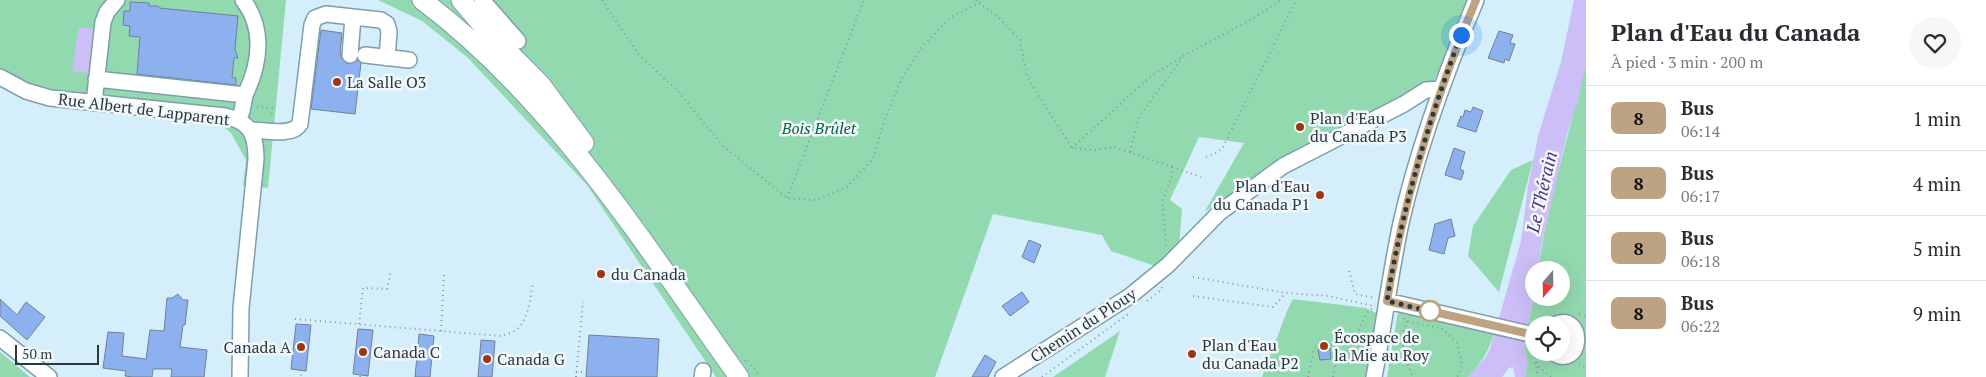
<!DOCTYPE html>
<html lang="fr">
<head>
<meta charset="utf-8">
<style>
  :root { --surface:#fff; --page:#f7f7f7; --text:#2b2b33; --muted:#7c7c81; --line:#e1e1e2 }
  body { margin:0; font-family:"PT Serif",serif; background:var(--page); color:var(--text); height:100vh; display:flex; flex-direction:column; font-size:19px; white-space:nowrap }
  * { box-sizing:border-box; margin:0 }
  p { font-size:16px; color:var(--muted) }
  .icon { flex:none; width:28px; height:28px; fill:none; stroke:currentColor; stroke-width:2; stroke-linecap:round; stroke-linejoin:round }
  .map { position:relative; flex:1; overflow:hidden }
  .details { display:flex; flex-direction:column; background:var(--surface); width:400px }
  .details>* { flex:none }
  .badge { padding:0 10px; border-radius:8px; font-size:18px; line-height:32px }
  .needle { width:32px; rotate:200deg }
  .controls { position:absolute; left:1525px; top:261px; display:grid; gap:10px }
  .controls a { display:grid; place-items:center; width:45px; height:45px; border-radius:50%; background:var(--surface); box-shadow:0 5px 20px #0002; font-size:25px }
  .scale { position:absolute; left:15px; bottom:12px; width:84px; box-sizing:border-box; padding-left:5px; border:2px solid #2b393f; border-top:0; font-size:14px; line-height:18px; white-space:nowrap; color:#2b393f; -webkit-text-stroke:4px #f2f8fb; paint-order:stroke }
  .you { position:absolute; width:25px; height:25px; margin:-12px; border:4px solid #fff; border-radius:50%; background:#1a73e8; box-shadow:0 0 0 8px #1a73e833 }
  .map>.badge { position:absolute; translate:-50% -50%; box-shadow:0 0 0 2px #fff }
  .round { display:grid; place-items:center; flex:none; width:52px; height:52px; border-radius:26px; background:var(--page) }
  .headline { display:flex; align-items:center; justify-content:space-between; height:85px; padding:0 25px }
  h1 { font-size:24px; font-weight:600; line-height:38px }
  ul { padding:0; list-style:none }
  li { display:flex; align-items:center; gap:15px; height:65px; padding:0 25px; border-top:1px solid var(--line) }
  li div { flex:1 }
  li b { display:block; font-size:19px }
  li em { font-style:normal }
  li .badge { min-width:55px; font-weight:700; text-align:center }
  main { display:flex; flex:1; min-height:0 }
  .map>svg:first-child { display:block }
  .green { fill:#92d9af; fill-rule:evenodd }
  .water { fill:#ccbff7 }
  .building { fill:#8db1ef; stroke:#717f98 }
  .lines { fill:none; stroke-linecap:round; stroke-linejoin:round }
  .minor-casing { stroke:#7e9eac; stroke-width:18 }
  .major-casing { stroke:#7e9eac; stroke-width:21 }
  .path { stroke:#8499a3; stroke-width:2; stroke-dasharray:1 4; stroke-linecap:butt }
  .minor { stroke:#fff; stroke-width:15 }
  .major { stroke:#fff; stroke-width:19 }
  .line-casing { stroke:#fff; stroke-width:11 }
  .line { stroke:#bda381; stroke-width:8 }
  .walk { stroke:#2b393f; stroke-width:5; stroke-dasharray:0 9 }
  .poi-dot { fill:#9d3710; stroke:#f2f8fb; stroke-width:2 }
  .stop-dot { fill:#fff; stroke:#bda381; stroke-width:2.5 }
  .labels { text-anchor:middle; stroke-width:5; stroke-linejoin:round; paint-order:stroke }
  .poi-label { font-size:16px; fill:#2b393f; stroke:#f2f8fb; text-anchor:start }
  .street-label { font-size:16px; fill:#2b393f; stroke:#f2f8fb }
  .park-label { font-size:16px; font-style:italic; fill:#05633b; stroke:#f2f8fb }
  .water-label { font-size:18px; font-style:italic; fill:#4e3483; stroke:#f2f8fb }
</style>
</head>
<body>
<main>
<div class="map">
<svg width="1586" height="377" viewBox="0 0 1586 377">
  <rect width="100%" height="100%" fill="#d4effb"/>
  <path class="green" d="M0,0H286L268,188L243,185L246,160L231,133L224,127L54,106L30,99L0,84Z
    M378,0H1472L1433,83L1205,211L1244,143L1199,137L1170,200L1182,209L1179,246L1155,266L1111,251L1102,235L993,214L935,377H716L587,185L467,57L422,21Z
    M1586,63V377H1525L1527,359L1524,342L1534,296V298H1561V270H1538C1548,200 1570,132 1586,63ZM1534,325H1561V352H1534Z
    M1533,160L1499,292L1468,256L1473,226L1511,170Z
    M1293,299L1366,308L1380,315L1368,377H1262L1287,311Z
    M1398,312L1494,333C1489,352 1481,363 1468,377H1387Z
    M1120,331L1105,377H1053Z
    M0,352L30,377H0Z"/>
  <path class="water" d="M1574,0H1586V63L1578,100L1567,134L1541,247L1538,270H1534V296L1524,342L1528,363L1525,377H1515L1513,367L1509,368L1502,377H1468L1485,358L1490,349L1521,241L1528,186L1538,136L1561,62Z
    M79,27L94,29L88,73L72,71Z"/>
  <path class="building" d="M130,2L149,3V6H158L159,8L238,16L235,49L238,58H234L232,77L236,78V85L137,74L140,37L129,36L130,26L123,25L124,11H130Z
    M321,30L342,33L340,53L342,59L349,64L358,60L361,63L355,114L311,109Z
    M1499,31L1513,35L1510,43L1515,44L1509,61L1505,59L1504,63L1488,58Z
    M1473,107L1483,111L1476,132L1457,126L1461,116L1463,117L1465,110L1471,112Z
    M1454,148L1465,152L1460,169L1464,171L1461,180L1445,175Z
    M1451,219L1455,236L1448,238L1444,254L1429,250L1435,224Z
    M1029,240L1041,245L1034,263L1022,257Z
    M1022,292L1029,302L1010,316L1002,306Z
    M178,294L183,300H188L185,325H183L180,347L207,350L204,377H171L172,369H153L152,377H133L125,376L126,371L103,368L108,332L124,333L122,356L146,359L150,330L164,331L167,298H172Z
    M0,299L17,315L26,302L45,317L27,340L0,316Z
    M296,324L311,325L306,371L291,369Z
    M358,329L373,330L368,376L353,374Z
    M419,334L434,336L430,377H415Z
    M589,335L659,339L657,377H586Z
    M481,340L495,341L492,377H478Z
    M1330,348L1331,359L1320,360L1318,350Z
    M985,355L996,362L988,377H972Z"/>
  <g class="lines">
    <g class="minor-casing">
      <path id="minor" d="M243,0C265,29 260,64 245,95
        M482,0L518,41
        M353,17L381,20L387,24L389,32L387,58
        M365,55L409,60
        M0,77L26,91L50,98L225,116C251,122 256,135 256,159L241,308L240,377
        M96,79L245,95L242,111L238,120
        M94,103L103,22L107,12L117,0
        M251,130C265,130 292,137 300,124L312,25L315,18L326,14L353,17L350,55
        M1387,301L1534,335
        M0,338L49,377
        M1552,352C1583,373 1586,310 1554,325
        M702,377L703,371
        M1003,377L1130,296L1168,265L1219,213L1283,166L1404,104L1426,90L1441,89
        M1374,377C1384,326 1390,274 1401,223C1418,147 1446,72 1476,0"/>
    </g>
    <g class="major-casing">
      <path id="major" d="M422,0C555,100 643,243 739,377
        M461,0L483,26L541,85L584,143"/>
    </g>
    <path class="path" d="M602,0L639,55L676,89L723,146L787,198L816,200L847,187L873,159L884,121L902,78L922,47L951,17L979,3L999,18L1020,40L1027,77L1072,148L1095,150L1114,147L1172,167V176L1162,202L1166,243L1165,249
      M976,0L979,3L983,0
      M257,107L272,108L271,118
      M1072,148L1151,76L1185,55L1254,18L1281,0
      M1130,152L1139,117L1183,57
      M1206,157L1218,152L1223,147L1296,0
      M1172,167L1201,177
      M787,198L864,0
      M1349,271L1355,294L1375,298
      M1193,277L1286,293L1329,296L1373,306
      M1193,296L1273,307L1286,293
      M1147,301L1162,289V286
      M1579,314L1586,316
      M1404,318L1407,321L1443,329L1457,343L1462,366L1457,377
      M295,319L501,336C505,334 512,333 516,330C528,321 531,297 533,282
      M1407,321L1402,335L1404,355L1413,377
      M359,324L363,288L387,289L391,270
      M441,331L444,275
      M1536,352L1537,377
      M745,361L747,359L760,377
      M1535,363L1551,377
      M1579,364L1586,367
      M299,370L302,377
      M576,372H586
      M360,377L361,375V377
      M576,377L583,302
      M1042,377L1131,312
      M1308,377L1314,349L1322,341L1335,346L1336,361
      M1333,377L1336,361L1350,348L1368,311L1372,309"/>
    <use href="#minor" class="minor"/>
    <use href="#major" class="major"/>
  </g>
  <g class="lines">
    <g class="line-casing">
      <path id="line" d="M1476,0C1435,97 1404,197 1387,301L1534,335"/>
    </g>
    <use href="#line" class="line"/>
    <path class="walk" d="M1430,311L1433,312L1387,301C1402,209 1428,122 1461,35"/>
  </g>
  <g class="poi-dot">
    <circle cx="337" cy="82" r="5"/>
    <circle cx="1300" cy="127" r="5"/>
    <circle cx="1320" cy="195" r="5"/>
    <circle cx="601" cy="274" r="5"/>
    <circle cx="1324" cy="346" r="5"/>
    <circle cx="301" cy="347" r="5"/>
    <circle cx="363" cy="352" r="5"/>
    <circle cx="1192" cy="354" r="5"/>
    <circle cx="487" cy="359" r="5"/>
  </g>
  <circle class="stop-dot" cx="1430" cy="311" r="10"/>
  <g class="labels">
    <g class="poi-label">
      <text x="347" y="88">La Salle O3</text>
      <text x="1310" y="124">Plan d'Eau<tspan x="1310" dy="18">du Canada P3</tspan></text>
      <text x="1310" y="192" text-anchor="end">Plan d'Eau<tspan x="1310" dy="18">du Canada P1</tspan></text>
      <text x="611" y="280">du Canada</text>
      <text x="1334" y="343">Écospace de<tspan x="1334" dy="18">la Mie au Roy</tspan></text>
      <text x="1202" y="351">Plan d'Eau<tspan x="1202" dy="18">du Canada P2</tspan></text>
      <text x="291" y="353" text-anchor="end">Canada A</text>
      <text x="373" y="358">Canada C</text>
      <text x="497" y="365">Canada G</text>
    </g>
    <g class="street-label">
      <text transform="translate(144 109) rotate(7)" y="6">Rue Albert de Lapparent</text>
      <text transform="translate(1083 325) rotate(-33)" y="6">Chemin du Plouy</text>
    </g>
    <g class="park-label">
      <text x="819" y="134">Bois Brûlet</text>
    </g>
    <g class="water-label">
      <text transform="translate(1542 192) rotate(-77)" y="6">Le Thérain</text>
    </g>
  </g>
</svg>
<div class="controls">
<a><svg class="needle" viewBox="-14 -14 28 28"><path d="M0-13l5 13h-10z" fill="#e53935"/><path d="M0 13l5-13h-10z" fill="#7c7c81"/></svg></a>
<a><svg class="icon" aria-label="locate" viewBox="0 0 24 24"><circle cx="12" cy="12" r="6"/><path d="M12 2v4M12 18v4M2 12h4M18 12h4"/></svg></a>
</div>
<div class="scale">50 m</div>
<div class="you" style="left:1461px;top:35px"></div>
</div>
<section class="details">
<div class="headline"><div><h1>Plan d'Eau du Canada</h1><p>À pied · 3 min · 200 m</p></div><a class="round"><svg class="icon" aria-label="heart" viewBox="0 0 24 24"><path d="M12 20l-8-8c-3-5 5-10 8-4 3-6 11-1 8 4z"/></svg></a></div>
<ul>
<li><span class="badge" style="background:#bda381;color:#111">8</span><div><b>Bus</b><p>06:14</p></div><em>1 min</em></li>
<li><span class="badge" style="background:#bda381;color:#111">8</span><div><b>Bus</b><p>06:17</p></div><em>4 min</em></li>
<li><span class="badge" style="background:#bda381;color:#111">8</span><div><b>Bus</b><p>06:18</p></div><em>5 min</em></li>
<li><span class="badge" style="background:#bda381;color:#111">8</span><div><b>Bus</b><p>06:22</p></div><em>9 min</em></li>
</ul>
</section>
</main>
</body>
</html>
